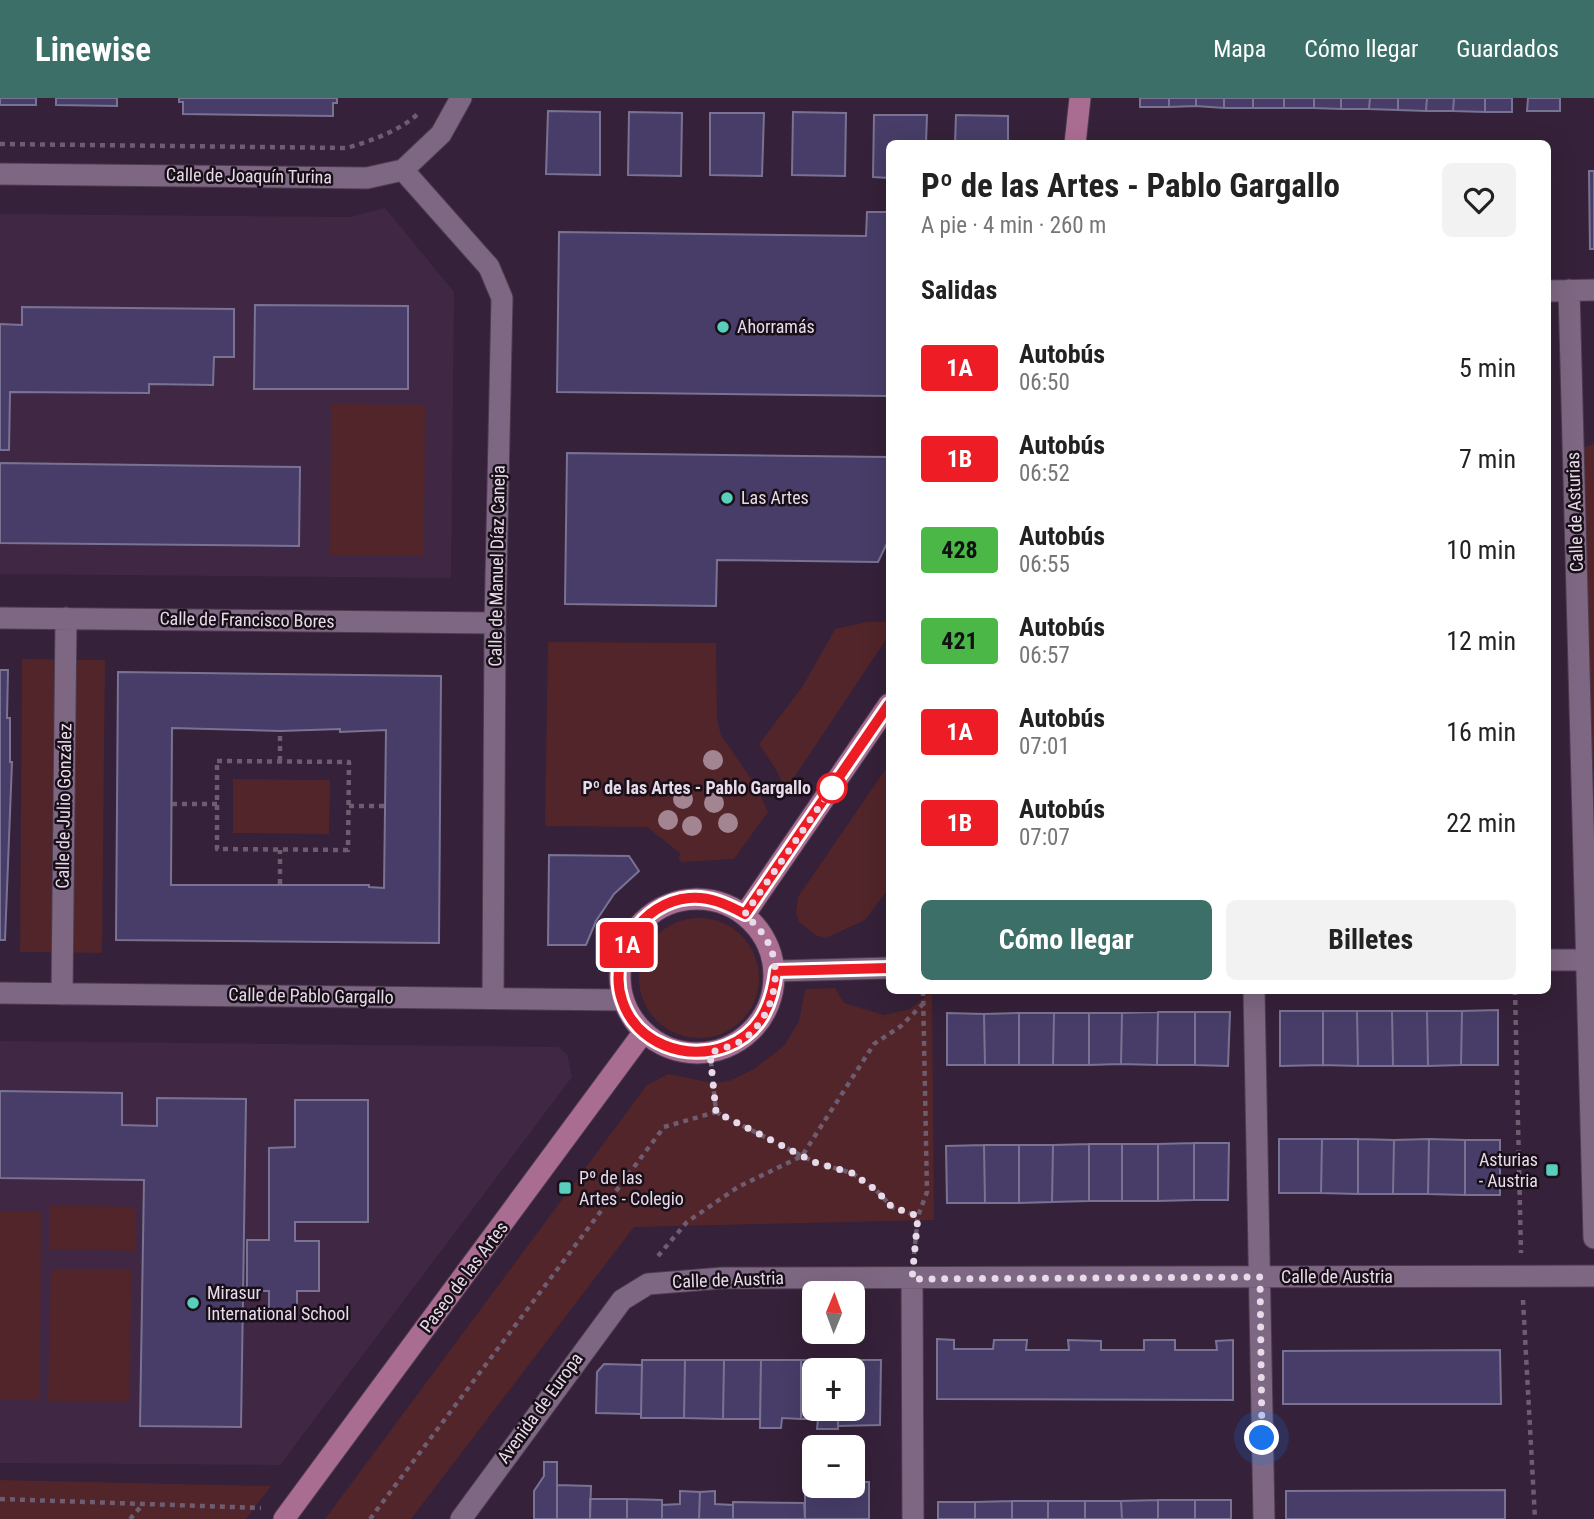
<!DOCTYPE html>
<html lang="es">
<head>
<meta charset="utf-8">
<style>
  :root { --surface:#fff; --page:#f2f2f2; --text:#222; --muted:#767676; --accent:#3b6f68 }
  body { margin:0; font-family:"Roboto Condensed",sans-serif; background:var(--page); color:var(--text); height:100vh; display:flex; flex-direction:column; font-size:26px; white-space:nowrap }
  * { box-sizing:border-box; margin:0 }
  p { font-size:23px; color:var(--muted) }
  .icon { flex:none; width:38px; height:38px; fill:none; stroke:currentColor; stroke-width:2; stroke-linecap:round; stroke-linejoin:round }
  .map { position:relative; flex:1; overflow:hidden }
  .side { position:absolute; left:886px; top:42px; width:665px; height:854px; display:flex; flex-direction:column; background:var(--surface); border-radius:10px; box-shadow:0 7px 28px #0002 }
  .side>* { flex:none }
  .badge { padding:0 14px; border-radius:5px; font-size:24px; line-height:46px }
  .needle { width:46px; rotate:1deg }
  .tools { position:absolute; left:802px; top:1183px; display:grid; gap:14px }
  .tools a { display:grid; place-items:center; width:63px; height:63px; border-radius:10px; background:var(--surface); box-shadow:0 7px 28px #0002; font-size:35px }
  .you { position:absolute; width:35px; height:35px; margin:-18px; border:5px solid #fff; border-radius:50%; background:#1a73e8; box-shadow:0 0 0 10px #1a73e833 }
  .map>.badge { position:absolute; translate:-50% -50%; box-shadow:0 0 0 4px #fff }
  h2 { padding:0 35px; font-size:26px; line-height:63px }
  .round { display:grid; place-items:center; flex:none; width:74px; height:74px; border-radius:10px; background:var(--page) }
  .overview { display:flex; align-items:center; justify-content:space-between; height:119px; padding:0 35px }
  h1 { font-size:33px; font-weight:700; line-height:52px }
  .primary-button { display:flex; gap:14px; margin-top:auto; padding:14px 35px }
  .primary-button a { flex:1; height:80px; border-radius:10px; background:var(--accent); color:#fff; font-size:28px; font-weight:700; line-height:80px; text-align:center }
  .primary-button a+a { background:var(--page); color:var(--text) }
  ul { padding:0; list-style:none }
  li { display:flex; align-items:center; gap:21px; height:91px; padding:0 35px }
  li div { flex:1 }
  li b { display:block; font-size:26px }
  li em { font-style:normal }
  li .badge { min-width:77px; font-weight:700; text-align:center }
  header { display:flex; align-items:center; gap:42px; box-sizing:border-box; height:98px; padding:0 35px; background:var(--accent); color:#fff }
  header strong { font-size:33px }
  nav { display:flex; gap:38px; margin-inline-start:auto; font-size:24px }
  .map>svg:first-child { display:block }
  .built { fill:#402845 }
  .green { fill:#512529 }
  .building { fill:#473d68; stroke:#797393; stroke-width:2; fill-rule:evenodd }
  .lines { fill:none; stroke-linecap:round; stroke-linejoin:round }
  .minor-casing { stroke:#4d3c4f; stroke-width:23 }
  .major-casing { stroke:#4d3c4f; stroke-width:23 }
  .path { stroke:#6e5c71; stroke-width:4.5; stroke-dasharray:5 5; stroke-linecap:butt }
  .minor { stroke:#7e6782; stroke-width:21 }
  .major { stroke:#aa6d92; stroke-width:21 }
  .tree { fill:#a28590 }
  .line-casing { stroke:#fff; stroke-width:16 }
  .line { stroke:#ee1c25; stroke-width:10 }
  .walk { stroke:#e7dae9; stroke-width:7; stroke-dasharray:0 12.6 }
  .poi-dot { fill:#5acebd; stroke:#180f19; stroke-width:2.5 }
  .stop-dot { fill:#fff; stroke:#ee1c25; stroke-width:3.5 }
  .labels { text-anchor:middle; stroke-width:5; stroke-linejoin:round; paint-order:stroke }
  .street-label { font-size:18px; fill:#e7dae9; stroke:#180f19 }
  .poi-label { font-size:18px; fill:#e7dae9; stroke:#180f19; text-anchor:start }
  .stop-label { font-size:18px; font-weight:bold; fill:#e7dae9; stroke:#180f19; text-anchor:end }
</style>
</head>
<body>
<header>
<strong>Linewise</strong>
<nav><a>Mapa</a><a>Cómo llegar</a><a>Guardados</a></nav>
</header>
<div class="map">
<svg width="1594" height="1421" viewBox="0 0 1594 1421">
  <rect width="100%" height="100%" fill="#352139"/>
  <path class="built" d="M385,110L454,194L451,480L0,476V116L350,119Z
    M0,943L558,949L567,956L572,979L280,1367L0,1365Z"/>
  <path class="green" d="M331,306L425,307L424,458L330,457Z
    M1594,346V767L1582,350Z
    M867,524H889V537L785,693L777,673L759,646L803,588L835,531Z
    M548,544L716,545L717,621L721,637L756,688L768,714L734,761L682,764L678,760L681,756L647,729L545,728Z
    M22,561L105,562L102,855L20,854Z
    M889,666V790L865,822L826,840L815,837L799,824L796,814L798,799Z
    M233,681L330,682L329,736L233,735Z
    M639 880a60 60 0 1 1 120 0a60 60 0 1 1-120 0Z
    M835,890L844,905L884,917L910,911L932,893L934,1122L634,1129L411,1421H325L647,987L668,976L713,985L729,983L754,971L784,948L799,923L805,891Z
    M49,1107L135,1109V1153L49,1151Z
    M0,1113L41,1114L40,1302H0Z
    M51,1171H131L130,1304L48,1303Z
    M0,1382L271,1388L246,1421H0Z"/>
  <path class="building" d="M0,0H36V7H0Z
    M56,0H117V8L56,7Z
    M179,0H337V5H333V18L183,16V4H179Z
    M1140,0H1169V9H1140Z
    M1169,0H1196V8L1169,9Z
    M1196,0H1224V10L1196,8Z
    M1224,0H1253V10H1224Z
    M1253,0H1284V10H1253Z
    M1284,0H1314V10H1284Z
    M1314,0H1341V11L1314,10Z
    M1341,0H1370L1369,11H1341Z
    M1370,0H1398V12L1369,11Z
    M1398,0H1427L1426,13L1398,12Z
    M1427,0H1454L1453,13H1426Z
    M1454,0H1485V14L1453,13Z
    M1485,0H1512V14H1485Z
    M1528,0H1560V13H1527Z
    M548,13L600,14V77L546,76Z
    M629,14L682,15L681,78L628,77Z
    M793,14L846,15L845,78L792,77Z
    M710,15H764L762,78L710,77Z
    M874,17H927L926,46H889V80L873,79Z
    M956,17L1008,18V46H955Z
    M1589,73H1594V151H1590Z
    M867,114H889V298L557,294L559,134L866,138Z
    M255,207L408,208V291H254Z
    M22,209L234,211V259H214L213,287L149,286V295L10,294L9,352H0V226L22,227Z
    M567,355L889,359V441L878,464L717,462L716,508L565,506Z
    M0,365L300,369L299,448L0,445Z
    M0,572H8L7,620H10V664H12L5,842H0Z
    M118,574L441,578L439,845L116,842ZM172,630L280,633L340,631V634L386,632L384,790L369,789V787H171Z
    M549,757L629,758L639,773L614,796L596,823L586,847H548Z
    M1498,912V967H1461L1462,913Z
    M1280,913H1323V967L1280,968Z
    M1323,913H1357L1358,968L1323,967Z
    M1357,913H1392L1393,968H1358Z
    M1392,913H1427L1428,968H1393Z
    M1427,913H1462L1461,967L1428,968Z
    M1158,914L1157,967L1121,966L1122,915Z
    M1158,914H1195V967H1157Z
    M1195,914H1230L1228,968L1195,967Z
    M947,915L984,916L985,967H947Z
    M1019,915V967H985L984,916Z
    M1019,915H1054L1053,967H1019Z
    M1054,915H1089V967H1053Z
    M1089,915H1122L1121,966L1089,967Z
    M0,993L122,995V1027L157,1028V1000L246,1001L241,1329L140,1328L144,1082L0,1080Z
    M295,1002H368V1124H295V1143H319V1193H297V1218H269V1193H247V1142H269V1050L295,1049Z
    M1279,1041H1322L1321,1095H1279Z
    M1322,1041H1358V1096L1321,1095Z
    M1358,1041L1394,1042L1393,1096H1358Z
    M1429,1041L1428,1096H1393L1394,1042Z
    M1429,1041L1465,1042V1097L1428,1096Z
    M1465,1042H1500V1097H1465Z
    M1194,1045V1102L1158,1103V1046Z
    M1194,1045H1229L1228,1102H1194Z
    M1089,1046V1103L1052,1104L1053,1047Z
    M1089,1046H1122V1103H1089Z
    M1122,1046H1158V1103H1122Z
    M984,1047L985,1105H947L946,1048Z
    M984,1047H1019V1105H985Z
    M1019,1047H1053L1052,1104L1019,1105Z
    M937,1241L954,1242V1251H993L994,1242H1027L1026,1252H1069L1068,1242L1101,1243V1252H1144V1242H1175V1252H1217L1216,1243L1233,1242V1302L937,1301Z
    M1500,1252L1501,1306H1283V1253Z
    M642,1262H685L684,1320H641Z
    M685,1262H724L723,1321L684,1320Z
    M724,1262H761L760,1321H723Z
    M761,1262H801V1321L782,1320L781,1330H760Z
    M801,1262H838V1272H814V1311H838V1331H817L818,1321H801Z
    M838,1262H881L880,1327L838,1328V1311H852V1272H838Z
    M604,1266L642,1267L641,1316L596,1315L597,1274Z
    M544,1364H557V1421H534V1393L544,1378Z
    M805,1383H814V1388H852V1384H869V1421H805Z
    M557,1387L591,1388L590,1421H557Z
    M1505,1392V1421H1286V1393Z
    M680,1393L700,1394L699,1421H662V1407L680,1406Z
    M715,1393V1406L733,1407V1421H699L700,1394Z
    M590,1401H627V1421H590Z
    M627,1401L662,1402V1421H627Z
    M1158,1402V1421H1122L1121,1403Z
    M1158,1402H1195V1421H1158Z
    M1195,1402H1231V1421H1195Z
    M1012,1403V1421H975V1404Z
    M1012,1403H1048V1421H1012Z
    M1048,1403H1085V1421H1048Z
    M1085,1403H1121L1122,1421H1085Z
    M733,1404L804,1405L805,1421H733Z
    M938,1404H975V1421H938Z"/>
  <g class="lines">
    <g class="minor-casing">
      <path id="minor" d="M403,72L489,169L502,200L495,525L493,900
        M0,76L367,80L403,72L441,36L461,0
        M1569,192L1594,1140
        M1547,193L1594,192
        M0,520L495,525
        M1547,862H1588
        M776,873L889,870
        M1254,892L1264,1421
        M0,895L622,902
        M62,896L66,520
        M912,1180L913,1421
        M461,1421L622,1202L648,1186L722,1180L1594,1178"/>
    </g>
    <g class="major-casing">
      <path id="major" d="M1075,46L1080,0
        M620 878a77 77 0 1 1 154 0a77 77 0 1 1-154 0Z
        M745,816L889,606
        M284,1421L643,935"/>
    </g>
    <path class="path" d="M0,46L347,50C373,42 400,33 420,14
      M217,663L349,664L348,752L217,751Z
      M280,663V633
      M172,706H217
      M349,708H385
      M280,786V752
      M1515,892L1521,1155
      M716,1014L814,1064L852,1075L876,1092L892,1109L918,1118
      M914,1156L918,1118L927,1094L923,892
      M658,1158L687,1124L738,1089L802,1058L874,946L901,928L923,906
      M1523,1202L1535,1421
      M0,1401L261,1410
      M130,1421L143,1406
      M370,1421L664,1029L716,1014L710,955"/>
    <use href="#minor" class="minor"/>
    <use href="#major" class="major"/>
  </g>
  <g class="tree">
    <circle cx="713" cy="662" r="10"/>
    <circle cx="683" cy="701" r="10"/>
    <circle cx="714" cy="705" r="10"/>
    <circle cx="668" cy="722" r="10"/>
    <circle cx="728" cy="725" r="10"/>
    <circle cx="692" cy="728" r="10"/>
  </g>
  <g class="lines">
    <g class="line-casing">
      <path id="line" d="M889,606L745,816C728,807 710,798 689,800C642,804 607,857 622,902C636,946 687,964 727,948C760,935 772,907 776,873L889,870"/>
    </g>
    <use href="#line" class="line"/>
    <path class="walk" d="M832,690L839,680L745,816C752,824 761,832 766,841C786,873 772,923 741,943C732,948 720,951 710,955L716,1014L814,1064L852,1075L876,1092L892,1109L918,1118L912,1181L1260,1179L1262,1340"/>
  </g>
  <g class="poi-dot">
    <circle cx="723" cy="229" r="7"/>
    <circle cx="727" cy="400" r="7"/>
    <rect x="1545" y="1065" width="14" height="14" rx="3.5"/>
    <rect x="558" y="1083" width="14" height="14" rx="3.5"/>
    <circle cx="193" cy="1205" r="7"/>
  </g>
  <circle class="stop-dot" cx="832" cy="690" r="14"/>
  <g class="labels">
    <g class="street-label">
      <text transform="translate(249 78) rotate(1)" y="6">Calle de Joaquín Turina</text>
      <text transform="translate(1575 414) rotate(-92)" y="6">Calle de Asturias</text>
      <text transform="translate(497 468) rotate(-89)" y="6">Calle de Manuel Díaz Caneja</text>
      <text transform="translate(247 522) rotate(1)" y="6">Calle de Francisco Bores</text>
      <text transform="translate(64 708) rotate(-89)" y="6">Calle de Julio González</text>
      <text transform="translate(311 898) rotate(1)" y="6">Calle de Pablo Gargallo</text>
      <text transform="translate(464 1179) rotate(-53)" y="6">Paseo de las Artes</text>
      <text x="1337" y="1185">Calle de Austria</text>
      <text transform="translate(728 1182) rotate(-2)" y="6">Calle de Austria</text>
      <text transform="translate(540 1310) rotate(-54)" y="6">Avenida de Europa</text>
    </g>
    <g class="poi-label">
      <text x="737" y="235">Ahorramás</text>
      <text x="741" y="406">Las Artes</text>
      <text x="1538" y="1068" text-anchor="end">Asturias<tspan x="1538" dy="21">- Austria</tspan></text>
      <text x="579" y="1086">Pº de las<tspan x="579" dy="21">Artes - Colegio</tspan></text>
      <text x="207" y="1201">Mirasur<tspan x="207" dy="21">International School</tspan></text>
    </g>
    <g class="stop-label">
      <text x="811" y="696">Pº de las Artes - Pablo Gargallo</text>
    </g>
  </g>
</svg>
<div class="tools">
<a><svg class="needle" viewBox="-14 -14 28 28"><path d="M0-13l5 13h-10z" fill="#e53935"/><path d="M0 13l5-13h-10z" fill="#767676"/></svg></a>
<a>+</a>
<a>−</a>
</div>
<div class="you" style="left:1262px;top:1340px"></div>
<b class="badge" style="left:627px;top:847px;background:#ee1c25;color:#fff">1A</b>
<section class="side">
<div class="overview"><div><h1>Pº de las Artes - Pablo Gargallo</h1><p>A pie · 4 min · 260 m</p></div><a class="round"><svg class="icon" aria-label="heart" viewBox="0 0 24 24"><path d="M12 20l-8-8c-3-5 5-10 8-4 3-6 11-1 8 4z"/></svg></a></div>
<h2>Salidas</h2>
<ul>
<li><span class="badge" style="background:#ee1c25;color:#fff">1A</span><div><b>Autobús</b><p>06:50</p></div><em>5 min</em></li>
<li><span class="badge" style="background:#ee1c25;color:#fff">1B</span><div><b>Autobús</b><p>06:52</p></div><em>7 min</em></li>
<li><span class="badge" style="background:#4ab747;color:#111">428</span><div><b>Autobús</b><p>06:55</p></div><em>10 min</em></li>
<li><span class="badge" style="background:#4ab747;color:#111">421</span><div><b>Autobús</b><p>06:57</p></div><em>12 min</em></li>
<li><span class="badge" style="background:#ee1c25;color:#fff">1A</span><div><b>Autobús</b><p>07:01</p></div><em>16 min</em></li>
<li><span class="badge" style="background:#ee1c25;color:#fff">1B</span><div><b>Autobús</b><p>07:07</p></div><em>22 min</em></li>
</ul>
<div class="primary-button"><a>Cómo llegar</a><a>Billetes</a></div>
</section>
</div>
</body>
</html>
